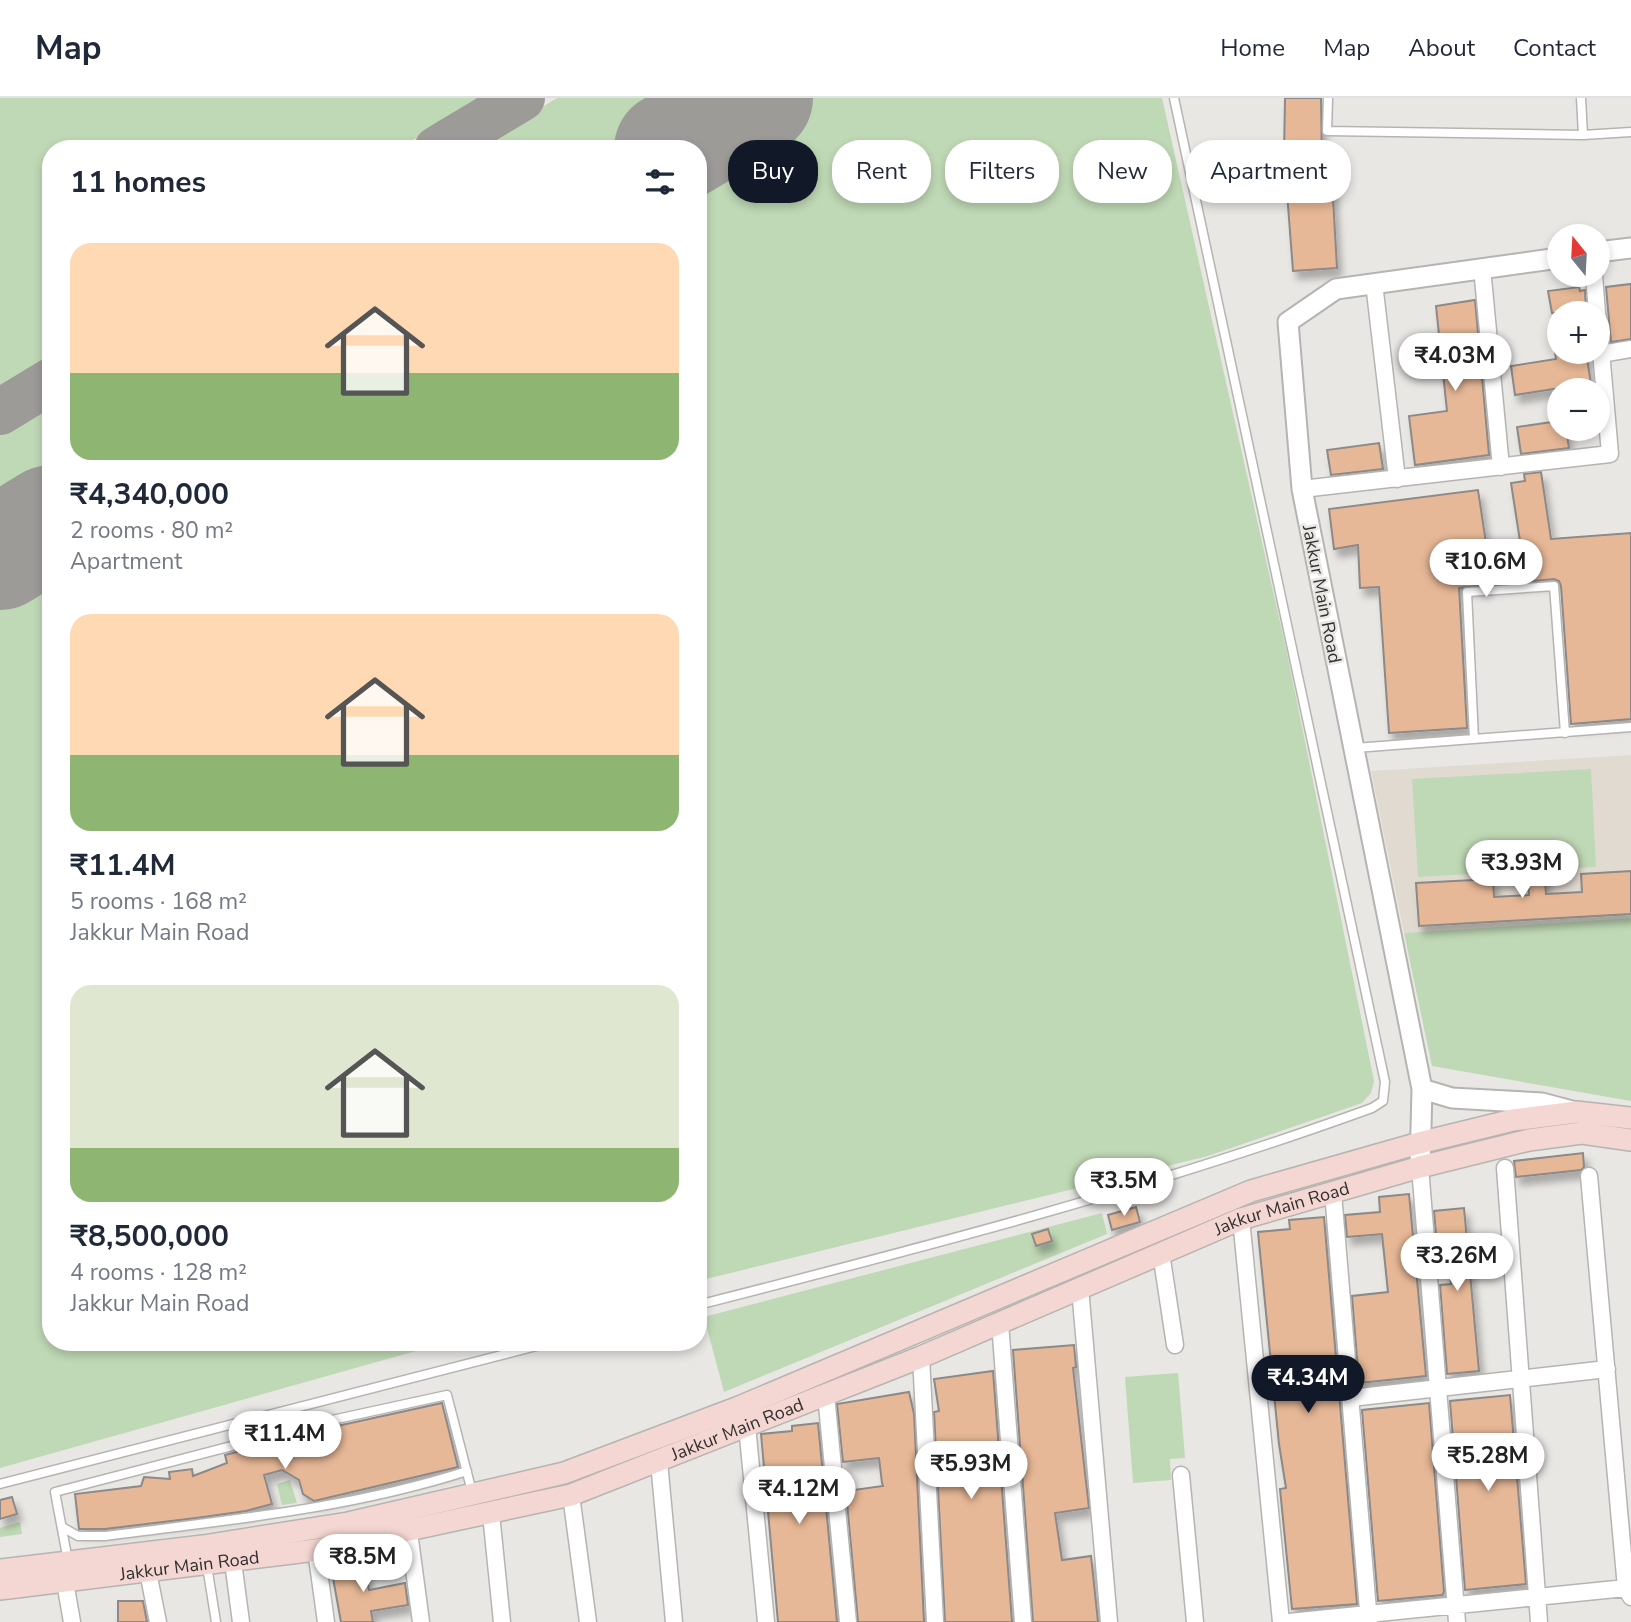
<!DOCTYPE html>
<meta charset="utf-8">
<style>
:root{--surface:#fff;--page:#f2f2f3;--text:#1f2937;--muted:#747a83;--line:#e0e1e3;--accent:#111827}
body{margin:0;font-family:"Nunito Sans",sans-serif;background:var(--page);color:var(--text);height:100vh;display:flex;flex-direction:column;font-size:26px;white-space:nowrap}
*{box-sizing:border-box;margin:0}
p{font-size:23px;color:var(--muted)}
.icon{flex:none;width:38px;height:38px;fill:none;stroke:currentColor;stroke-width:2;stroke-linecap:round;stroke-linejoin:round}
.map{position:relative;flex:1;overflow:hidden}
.panel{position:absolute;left:42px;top:42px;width:665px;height:1211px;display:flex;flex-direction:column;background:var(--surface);border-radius:28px;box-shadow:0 4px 10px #0003}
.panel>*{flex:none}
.guide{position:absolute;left:728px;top:42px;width:665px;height:63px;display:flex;gap:14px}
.needle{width:46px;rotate:342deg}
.fabs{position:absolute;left:1547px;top:126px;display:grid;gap:14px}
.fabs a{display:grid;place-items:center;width:63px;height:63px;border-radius:50%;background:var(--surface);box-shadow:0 4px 10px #0003;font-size:35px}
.price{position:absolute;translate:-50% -60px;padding:0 16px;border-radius:24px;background:#fff;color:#222;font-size:23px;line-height:46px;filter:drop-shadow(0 2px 4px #0008)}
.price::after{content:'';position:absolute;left:50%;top:42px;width:21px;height:16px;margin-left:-10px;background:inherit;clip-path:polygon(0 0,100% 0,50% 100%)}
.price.active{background:var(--accent);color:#fff}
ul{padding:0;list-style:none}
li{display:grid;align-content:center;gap:14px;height:371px;padding:0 28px}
li span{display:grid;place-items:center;height:217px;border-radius:21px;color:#555}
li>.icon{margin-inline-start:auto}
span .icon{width:126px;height:126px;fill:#fffc;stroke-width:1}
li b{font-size:30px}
h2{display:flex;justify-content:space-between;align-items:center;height:84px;padding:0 28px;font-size:30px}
.pill{padding:0 24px;border-radius:28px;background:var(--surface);box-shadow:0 4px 10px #0003;font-size:24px;line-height:63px}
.pill.active{background:var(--accent);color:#fff}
header{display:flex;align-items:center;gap:42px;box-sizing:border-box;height:98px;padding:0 35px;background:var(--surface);border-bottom:2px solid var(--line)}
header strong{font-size:33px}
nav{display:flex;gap:38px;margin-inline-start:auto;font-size:24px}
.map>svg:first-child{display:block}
</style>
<header>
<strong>Map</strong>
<nav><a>Home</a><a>Map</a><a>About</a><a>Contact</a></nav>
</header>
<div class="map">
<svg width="1631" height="1524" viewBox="0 0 1631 1524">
<defs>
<filter id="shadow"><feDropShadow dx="4.5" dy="8" stdDeviation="3.5" flood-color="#0004"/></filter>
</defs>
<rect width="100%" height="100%" fill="#e9e7e4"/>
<!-- built -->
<path fill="#e1dad1" d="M 1631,657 L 1631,820 L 1404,835 L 1371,673 Z"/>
<!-- green -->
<path fill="#bfd8b5" d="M 0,0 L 482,0 L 398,51 L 51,51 L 51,260 L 0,291 Z
M 557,0 L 700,0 L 616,51 L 474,51 Z
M 804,0 L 1162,0 L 1287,555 L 1374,983 L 1371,995 L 1362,1005 L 1208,1058 L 698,1183 L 698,64 Z
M 51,305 L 51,394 L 0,424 L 0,335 Z
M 51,454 L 51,1244 L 448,1244 L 0,1370 L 0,485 Z
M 1591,671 L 1596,769 L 1418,779 L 1412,681 Z
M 1631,820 L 1631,1003 L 1432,968 L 1404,835 Z
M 1102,1115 L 1107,1136 L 724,1294 L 704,1219 Z
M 1178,1275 L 1185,1360 L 1170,1361 L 1171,1382 L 1133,1385 L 1125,1279 Z
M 290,1382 L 297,1405 L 282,1407 L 277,1386 Z
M 20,1424 L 22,1436 L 0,1439 L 0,1430 Z"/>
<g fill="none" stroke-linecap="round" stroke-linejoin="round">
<!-- taxiway -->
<path stroke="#9c9b98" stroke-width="46" d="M 437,51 L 522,0
M 0,314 L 51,283"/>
<!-- runway -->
<path stroke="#9c9b98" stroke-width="114" d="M 671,51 L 756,0
M 0,455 L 51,424"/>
</g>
<!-- building -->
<path fill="#e7b897" stroke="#8c8988" stroke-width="2" filter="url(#shadow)" d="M 1285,0 L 1321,0 L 1322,67 L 1331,66 L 1337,170 L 1293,173 L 1284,55 Z
M 1631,186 L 1631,241 L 1611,244 L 1606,189 Z
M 1579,189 L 1580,193 L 1585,192 L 1586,215 L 1552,215 L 1548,193 Z
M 1475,202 L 1489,357 L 1415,367 L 1409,318 L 1447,313 L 1436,208 Z
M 1555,254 L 1586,254 L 1592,292 L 1560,290 L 1515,297 L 1511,268 L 1556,261 Z
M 1559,323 L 1559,331 L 1566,331 L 1569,350 L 1521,356 L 1517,329 Z
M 1379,345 L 1383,371 L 1331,377 L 1327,352 Z
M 1541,374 L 1551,441 L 1631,435 L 1631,621 L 1571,626 L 1561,488 L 1559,483 L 1554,481 L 1459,490 L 1467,630 L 1389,635 L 1379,489 L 1360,490 L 1358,447 L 1334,451 L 1329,411 L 1478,392 L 1486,445 L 1520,443 L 1511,385 L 1525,383 L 1524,376 Z
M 1527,768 L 1544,768 L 1546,796 L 1582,794 L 1581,776 L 1631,773 L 1631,816 L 1419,828 L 1416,785 L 1493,781 L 1494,799 L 1529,797 Z
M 1583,1055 L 1584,1069 L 1581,1072 L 1516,1079 L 1514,1063 Z
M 1409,1096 L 1426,1278 L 1359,1285 L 1352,1198 L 1388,1194 L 1382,1136 L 1347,1139 L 1345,1117 L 1380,1114 L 1379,1099 Z
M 1136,1109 L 1140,1124 L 1112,1132 L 1108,1117 Z
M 1464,1110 L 1479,1273 L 1447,1276 L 1440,1187 L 1451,1186 L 1448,1159 L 1438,1160 L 1434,1113 Z
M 1324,1119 L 1357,1506 L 1292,1511 L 1280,1391 L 1286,1390 L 1279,1346 L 1258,1134 L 1290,1131 L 1289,1122 Z
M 1048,1131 L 1052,1143 L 1036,1148 L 1032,1136 Z
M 1074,1247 L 1076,1269 L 1073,1270 L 1089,1410 L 1055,1415 L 1062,1462 L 1091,1458 L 1098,1524 L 1033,1524 L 1013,1252 Z
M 993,1273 L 1012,1524 L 945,1524 L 934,1314 L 939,1313 L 934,1281 Z
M 909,1294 L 914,1316 L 924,1524 L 858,1524 L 846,1393 L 883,1388 L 882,1385 L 879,1360 L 843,1364 L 837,1306 Z
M 1510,1297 L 1526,1486 L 1465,1492 L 1450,1303 Z
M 442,1305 L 458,1369 L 314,1403 L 303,1396 L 299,1382 L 282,1372 L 264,1377 L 272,1406 L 246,1413 L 196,1420 L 105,1431 L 79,1431 L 75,1396 L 141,1388 L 144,1379 L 170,1381 L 169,1374 L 192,1371 L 193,1378 L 227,1365 L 225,1357 L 328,1330 Z
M 1429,1305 L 1444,1494 L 1442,1497 L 1378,1503 L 1362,1312 Z
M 818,1325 L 837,1524 L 778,1524 L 761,1336 L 792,1333 L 792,1328 Z
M 12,1399 L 17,1416 L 0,1421 L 0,1402 Z
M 364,1464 L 369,1492 L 405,1485 L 408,1507 L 371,1513 L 373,1524 L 341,1524 L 331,1469 Z
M 118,1503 L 143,1503 L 147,1524 L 118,1524 Z"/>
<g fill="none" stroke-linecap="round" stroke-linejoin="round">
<!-- service casing -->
<g stroke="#b6b4b1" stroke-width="11">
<path id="service" d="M 1328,0 L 1327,33 L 1583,37 L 1631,34
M 1581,0 L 1583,37
M 1474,641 L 1467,494 L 1554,488 L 1565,635
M 1355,650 L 1631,629
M 698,1207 C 925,1149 1152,1090 1372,1010 L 1383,1003 L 1385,984 L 1174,0
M 0,1386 L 552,1244
M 62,1429 L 78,1438 L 105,1438 C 227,1422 349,1411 467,1373
M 68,1463 L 55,1394 L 332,1322 L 447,1297 L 472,1394
M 207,1468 L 216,1524"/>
</g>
<!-- minor casing -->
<g stroke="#b6b4b1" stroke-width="19">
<path id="minor" d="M 1482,170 L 1501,369
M 1594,177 L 1597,215
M 1374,185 L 1397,381
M 1601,256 L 1631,251
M 1302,391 L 1610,356 L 1598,219
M 1420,1069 L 1457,1524
M 1505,1070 L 1539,1524
M 1589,1078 L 1626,1490
M 1333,1095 L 1369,1524
M 1241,1121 L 1281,1524
M 1161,1155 L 1175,1247
M 1080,1190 L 1109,1524
M 1000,1225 L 1023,1524
M 921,1259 L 935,1524
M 826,1297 L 848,1524
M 1351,1300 L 1607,1271
M 743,1318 L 747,1328 L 766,1524
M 659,1364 L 674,1524
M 1181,1377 L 1195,1524
M 571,1397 L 588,1524
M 491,1416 L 502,1524
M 409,1434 L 421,1524
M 316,1452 L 326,1524
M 233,1464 L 241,1524
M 148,1474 L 158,1524
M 65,1484 L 72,1524
M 1289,1524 L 1626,1490 L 1631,1499"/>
</g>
<!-- tertiary casing -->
<g stroke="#b6b4b1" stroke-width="23">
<path id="tertiary" d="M 1598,154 L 1631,150
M 1422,991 L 1452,1000 L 1542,1005 L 1572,1013
M 1420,1069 L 1422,991 L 1302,391 L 1288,224 L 1336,191 L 1559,160"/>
</g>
<!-- secondary casing -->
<g stroke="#b6b4b1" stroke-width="24">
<g id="secondary">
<path d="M 0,1472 L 203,1448 L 348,1425 L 564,1375 L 739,1309 L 1251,1093 L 1419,1045 L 1513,1022 L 1576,1014 L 1631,1020"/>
<path id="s1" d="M 0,1491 L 316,1452 L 571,1397 L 921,1259 L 1241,1121 L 1420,1069 L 1529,1042 L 1582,1035 L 1631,1042"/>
</g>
</g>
<!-- service -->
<use href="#service" stroke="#fff" stroke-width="8"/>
<!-- minor -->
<use href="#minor" stroke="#fff" stroke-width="16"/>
<!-- tertiary -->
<use href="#tertiary" stroke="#fff" stroke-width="19"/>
<!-- secondary -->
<use href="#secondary" stroke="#f4d6d2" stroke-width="21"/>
</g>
<g text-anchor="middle" stroke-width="5" stroke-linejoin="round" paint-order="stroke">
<!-- street labels -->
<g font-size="18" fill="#323130" stroke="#e9e7e4">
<text transform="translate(1322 496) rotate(79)" y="6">Jakkur Main Road</text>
<text dy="6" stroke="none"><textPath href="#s1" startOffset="1346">Jakkur Main Road</textPath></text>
<text dy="6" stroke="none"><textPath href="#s1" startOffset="758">Jakkur Main Road</textPath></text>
<text dy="6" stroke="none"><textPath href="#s1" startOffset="191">Jakkur Main Road</textPath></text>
</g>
</g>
</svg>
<div class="fabs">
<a><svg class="needle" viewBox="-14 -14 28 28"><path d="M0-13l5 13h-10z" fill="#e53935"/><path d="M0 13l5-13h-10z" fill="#747a83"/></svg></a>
<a>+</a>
<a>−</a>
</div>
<b class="price" style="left:1455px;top:295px">₹4.03M</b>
<b class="price" style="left:1486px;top:501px">₹10.6M</b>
<b class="price" style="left:1522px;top:802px">₹3.93M</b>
<b class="price" style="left:1124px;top:1120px">₹3.5M</b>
<b class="price" style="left:1457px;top:1195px">₹3.26M</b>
<b class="price active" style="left:1308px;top:1317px">₹4.34M</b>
<b class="price" style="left:285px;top:1373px">₹11.4M</b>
<b class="price" style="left:1488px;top:1395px">₹5.28M</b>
<b class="price" style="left:971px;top:1403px">₹5.93M</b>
<b class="price" style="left:799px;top:1428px">₹4.12M</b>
<b class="price" style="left:363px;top:1496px">₹8.5M</b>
<div class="guide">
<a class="pill active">Buy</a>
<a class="pill">Rent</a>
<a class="pill">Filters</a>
<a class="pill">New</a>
<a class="pill">Apartment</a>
</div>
<section class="panel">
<h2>11 homes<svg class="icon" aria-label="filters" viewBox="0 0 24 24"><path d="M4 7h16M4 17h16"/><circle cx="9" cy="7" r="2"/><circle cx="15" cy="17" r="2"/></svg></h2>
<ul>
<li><span style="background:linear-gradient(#ffd9b3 60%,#8fb573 0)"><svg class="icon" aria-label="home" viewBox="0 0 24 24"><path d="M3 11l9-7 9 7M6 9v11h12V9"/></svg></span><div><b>₹4,340,000</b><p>2 rooms · 80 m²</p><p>Apartment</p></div></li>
<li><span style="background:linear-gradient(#ffd9b3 65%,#8fb573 0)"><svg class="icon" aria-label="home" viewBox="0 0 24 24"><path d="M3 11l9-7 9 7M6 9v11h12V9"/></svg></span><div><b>₹11.4M</b><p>5 rooms · 168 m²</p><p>Jakkur Main Road</p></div></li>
<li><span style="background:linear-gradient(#dfe7d0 75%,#8fb573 0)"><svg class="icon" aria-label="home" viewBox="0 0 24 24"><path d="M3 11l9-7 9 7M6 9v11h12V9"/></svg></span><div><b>₹8,500,000</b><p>4 rooms · 128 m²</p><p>Jakkur Main Road</p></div></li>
</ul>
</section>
</div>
